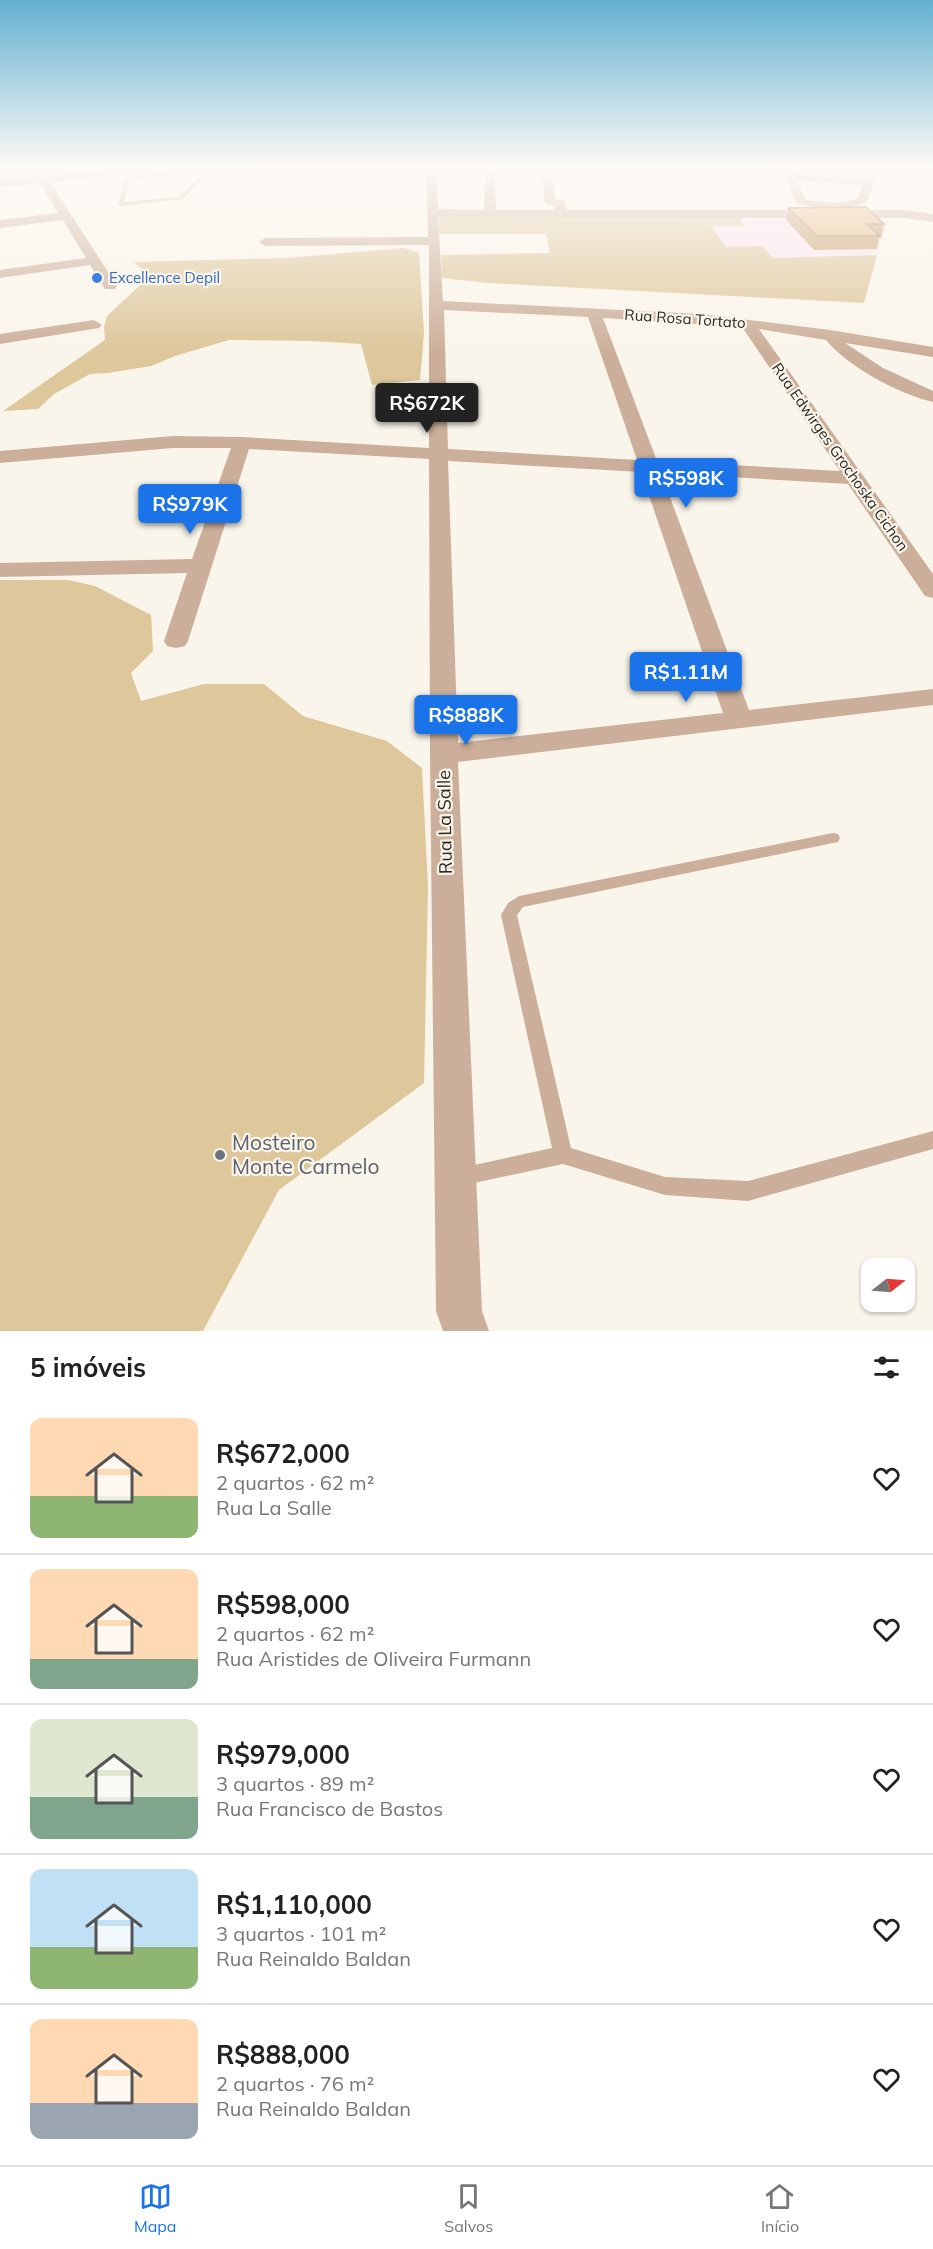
<!DOCTYPE html>
<html lang="pt">
<meta charset="utf-8">
<style>
:root{--surface:#fff;--page:#f6f6f6;--text:#222;--muted:#767676;--line:#e0e0e0;--accent:#1a73e8}
body{margin:0;font-family:Mulish,sans-serif;background:var(--page);color:var(--text);height:100vh;display:flex;flex-direction:column;font-size:22px;white-space:nowrap}
*{box-sizing:border-box;margin:0}
p{font-size:20px;color:var(--muted)}
.icon{flex:none;width:33px;height:33px;fill:none;stroke:currentColor;stroke-width:2;stroke-linecap:round;stroke-linejoin:round}
.map{position:relative;height:1331px;overflow:hidden}
.side{display:flex;flex-direction:column;background:var(--surface);flex:1}
.side>*{flex:none}
.needle{width:39px;rotate:73deg}
.controls{position:absolute;left:861px;top:1258px;display:grid;gap:12px}
.controls a{display:grid;place-items:center;width:54px;height:54px;border-radius:12px;background:var(--surface);box-shadow:0 2px 4px #0004;font-size:30px}
.price{position:absolute;translate:-50% -51px;padding:0 14px;border-radius:6px;background:var(--accent);color:#fff;font-size:20px;line-height:39px;filter:drop-shadow(0 2px 3px #0008)}
.price::after{content:'';position:absolute;left:50%;top:36px;width:18px;height:14px;margin-left:-9px;background:inherit;clip-path:polygon(0 0,100% 0,50% 100%)}
.price.on{background:#222;color:#fff}
ul{padding:0;list-style:none}
li{display:flex;align-items:center;gap:18px;height:150px;padding:0 30px}
li+li{border-top:2px solid var(--line)}
li span{display:grid;place-items:center;flex:none;width:168px;height:120px;border-radius:12px;color:#555}
li>.icon{margin-inline-start:auto}
span .icon{width:72px;height:72px;fill:#fffc;stroke-width:1}
li b{font-size:26px}
h2{display:flex;justify-content:space-between;align-items:center;height:72px;padding:0 30px;font-size:26px}
.tab-bar{display:flex;justify-content:space-around;align-items:center;height:84px;border-top:2px solid var(--line);background:var(--surface);font-size:16px;color:var(--muted)}
.tab-bar a{display:grid;justify-items:center;gap:3px}
.tab-bar .on{color:var(--accent)}
.map>svg:first-child{display:block}
</style>
<div class="map">
<svg width="933" height="1331" viewBox="0 0 933 1331">
<rect width="100%" height="100%" fill="#faf5ea"/>
<!-- education -->
<path fill="#fce4ee" d="M 689,216 L 890,216 L 877,255 L 773,258 L 762,246 L 726,247 L 710,226 Z"/>
<!-- green -->
<path fill="#ddc79b" d="M 439,214 L 738,216 L 744,226 L 711,226 L 726,247 L 762,246 L 773,258 L 877,255 L 864,303 L 488,283 L 442,278 L 441,255 L 550,253 L 546,234 L 439,234 Z
M 404,248 L 419,253 L 424,333 L 420,380 L 372,385 L 361,344 L 312,341 L 229,340 L 175,356 L 151,366 L 108,373 L 90,374 L 54,394 L 38,409 L 3,411 L 105,340 L 104,327 L 107,316 L 150,276 L 134,262 L 287,258 Z
M 0,580 L 68,580 L 95,586 L 151,615 L 153,651 L 131,673 L 141,701 L 204,684 L 264,684 L 303,716 L 387,741 L 422,768 L 428,887 L 424,1083 L 279,1190 L 203,1331 L 0,1331 Z"/>
<g fill="none" stroke-linecap="round" stroke-linejoin="round">
<!-- lane -->
<path fill="#ccaf9a" fill-rule="evenodd" d="M 209,168 L 213,168 L 183,199 L 121,206 L 118,204 L 126,177 ZM 205,172 L 179,197 L 124,202 L 130,179 Z
M 833,833 L 838,834 L 840,838 L 838,842 L 523,907 L 517,915 L 571,1148 L 665,1177 L 748,1181 L 933,1131 L 933,1149 L 748,1201 L 665,1195 L 563,1164 L 460,1186 L 453,1184 L 450,1177 L 453,1170 L 460,1168 L 552,1148 L 501,915 L 508,903 L 519,896 Z"/>
<!-- street -->
<path fill="#ccaf9a" fill-rule="evenodd" d="M 31,168 L 41,168 L 46,176 L 122,168 L 154,168 L 149,171 L 50,182 L 117,286 L 115,289 L 105,289 L 90,265 L 0,278 L 0,270 L 86,258 L 63,220 L 0,228 L 0,220 L 58,213 L 40,183 L 0,187 L 0,181 L 36,177 Z
M 426,168 L 436,168 L 438,209 L 484,210 L 485,175 L 490,172 L 495,175 L 496,210 L 555,210 L 555,206 L 545,203 L 542,176 L 547,173 L 552,176 L 556,200 L 565,201 L 567,210 L 905,210 L 933,214 L 933,222 L 905,218 L 438,217 L 443,301 L 701,314 L 830,330 L 933,347 L 933,357 L 845,343 L 883,368 L 933,391 L 933,402 C 899,394 848,367 826,340 L 759,329 L 933,574 L 933,598 L 925,596 L 848,484 L 661,473 L 749,710 L 933,689 L 933,705 L 458,762 L 482,1311 L 489,1331 L 443,1331 L 436,1311 L 430,754 L 429,459 L 249,449 L 188,641 L 185,646 L 176,648 L 167,646 L 164,641 L 187,573 L 0,577 L 0,563 L 192,559 L 231,448 L 173,448 L 0,463 L 0,451 L 173,436 L 242,437 L 429,448 L 429,245 L 265,246 L 259,242 L 265,238 L 428,237 ZM 444,310 L 588,317 L 637,460 L 448,449 ZM 603,318 L 742,327 L 840,471 L 657,461 ZM 448,461 L 641,472 L 723,713 L 458,743 Z
M 782,168 L 792,168 L 795,174 L 866,178 L 870,168 L 880,168 L 867,202 C 844,212 820,210 796,203 ZM 797,181 L 863,185 L 858,198 C 841,205 822,203 805,199 Z
M 94,320 L 102,325 L 99,328 L 0,344 L 0,334 Z"/>
</g>
<!-- wall -->
<path fill="#c69864" d="M 788,208 L 884,224 L 881,238 L 879,238 L 877,249 L 814,250 L 786,220 Z"/>
<!-- building -->
<path fill="#e6b174" stroke="#a17c51" stroke-width="1.5" d="M 866,207 L 884,224 L 867,224 L 880,236 L 817,236 L 788,208 Z"/>
<!-- sky -->
<linearGradient id="sky" x2="0" y2="1"><stop stop-color="#62b0d0"/><stop offset="0.47" stop-color="#fdfaf6"/><stop offset="1" stop-color="#fdfaf6" stop-opacity="0"/></linearGradient>
<rect width="933" height="354" fill="url(#sky)"/>
<!-- markers -->
<circle fill="#3f7fe0" stroke="#faf5ea" stroke-width="2" cx="97" cy="278" r="6"/>
<circle fill="#6b7280" stroke="#faf5ea" stroke-width="2" cx="220" cy="1155" r="6"/>
<g text-anchor="middle" stroke-width="4.5" stroke-linejoin="round" paint-order="stroke">
<!-- far-shop labels -->
<g font-size="15" fill="#366cbe" stroke="#faf5ea" text-anchor="start">
<text x="109" y="283">Excellence Depil</text>
</g>
<!-- far-street labels -->
<g font-size="15" fill="#2a2824" stroke="#faf5ea">
<text transform="translate(685 319) rotate(4)" y="5">Rua Rosa Tortato</text>
<text transform="translate(840 457) rotate(55)" y="5">Rua Edwirges Grochoska Cichon</text>
</g>
<!-- street labels -->
<g font-size="18" fill="#2a2824" stroke="#faf5ea">
<text transform="translate(445 822) rotate(-91)" y="6">Rua La Salle</text>
</g>
<!-- near-worship labels -->
<g font-size="21" fill="#5b616d" stroke="#faf5ea" text-anchor="start">
<text x="232" y="1150">Mosteiro<tspan x="232" dy="24">Monte Carmelo</tspan></text>
</g>
</g>
</svg>
<div class="controls">
<a><svg class="needle" viewBox="-14 -14 28 28"><path d="M0-13l5 13h-10z" fill="#e53935"/><path d="M0 13l5-13h-10z" fill="#767676"/></svg></a>
</div>
<b class="price on" style="left:427px;top:434px">R$672K</b>
<b class="price" style="left:686px;top:509px">R$598K</b>
<b class="price" style="left:190px;top:535px">R$979K</b>
<b class="price" style="left:686px;top:703px">R$1.11M</b>
<b class="price" style="left:466px;top:746px">R$888K</b>
</div>
<section class="side">
<h2>5 imóveis<svg class="icon" aria-label="filters" viewBox="0 0 24 24"><path d="M4 7h16M4 17h16"/><circle cx="9" cy="7" r="2"/><circle cx="15" cy="17" r="2"/></svg></h2>
<ul>
<li><span style="background:linear-gradient(#ffd9b3 65%,#8fb573 0)"><svg class="icon" aria-label="home" viewBox="0 0 24 24"><path d="M3 11l9-7 9 7M6 9v11h12V9"/></svg></span><div><b>R$672,000</b><p>2 quartos · 62 m²</p><p>Rua La Salle</p></div><svg class="icon" aria-label="heart" viewBox="0 0 24 24"><path d="M12 20l-8-8c-3-5 5-10 8-4 3-6 11-1 8 4z"/></svg></li>
<li><span style="background:linear-gradient(#ffd9b3 75%,#7fa58c 0)"><svg class="icon" aria-label="home" viewBox="0 0 24 24"><path d="M3 11l9-7 9 7M6 9v11h12V9"/></svg></span><div><b>R$598,000</b><p>2 quartos · 62 m²</p><p>Rua Aristides de Oliveira Furmann</p></div><svg class="icon" aria-label="heart" viewBox="0 0 24 24"><path d="M12 20l-8-8c-3-5 5-10 8-4 3-6 11-1 8 4z"/></svg></li>
<li><span style="background:linear-gradient(#dfe7d0 65%,#7fa58c 0)"><svg class="icon" aria-label="home" viewBox="0 0 24 24"><path d="M3 11l9-7 9 7M6 9v11h12V9"/></svg></span><div><b>R$979,000</b><p>3 quartos · 89 m²</p><p>Rua Francisco de Bastos</p></div><svg class="icon" aria-label="heart" viewBox="0 0 24 24"><path d="M12 20l-8-8c-3-5 5-10 8-4 3-6 11-1 8 4z"/></svg></li>
<li><span style="background:linear-gradient(#bfe0f5 65%,#8fb573 0)"><svg class="icon" aria-label="home" viewBox="0 0 24 24"><path d="M3 11l9-7 9 7M6 9v11h12V9"/></svg></span><div><b>R$1,110,000</b><p>3 quartos · 101 m²</p><p>Rua Reinaldo Baldan</p></div><svg class="icon" aria-label="heart" viewBox="0 0 24 24"><path d="M12 20l-8-8c-3-5 5-10 8-4 3-6 11-1 8 4z"/></svg></li>
<li><span style="background:linear-gradient(#ffd9b3 70%,#9aa5b1 0)"><svg class="icon" aria-label="home" viewBox="0 0 24 24"><path d="M3 11l9-7 9 7M6 9v11h12V9"/></svg></span><div><b>R$888,000</b><p>2 quartos · 76 m²</p><p>Rua Reinaldo Baldan</p></div><svg class="icon" aria-label="heart" viewBox="0 0 24 24"><path d="M12 20l-8-8c-3-5 5-10 8-4 3-6 11-1 8 4z"/></svg></li>
</ul>
</section>
<nav class="tab-bar">
<a class="on"><svg class="icon" aria-label="map" viewBox="0 0 24 24"><path d="M3 6l6-2 6 2 6-2v14l-6 2-6-2-6 2zM9 4v14M15 6v14"/></svg>Mapa</a>
<a><svg class="icon" aria-label="saved" viewBox="0 0 24 24"><path d="M7 4h10v16l-5-4-5 4z"/></svg>Salvos</a>
<a><svg class="icon" aria-label="home" viewBox="0 0 24 24"><path d="M3 11l9-7 9 7M6 9v11h12V9"/></svg>Início</a>
</nav>
